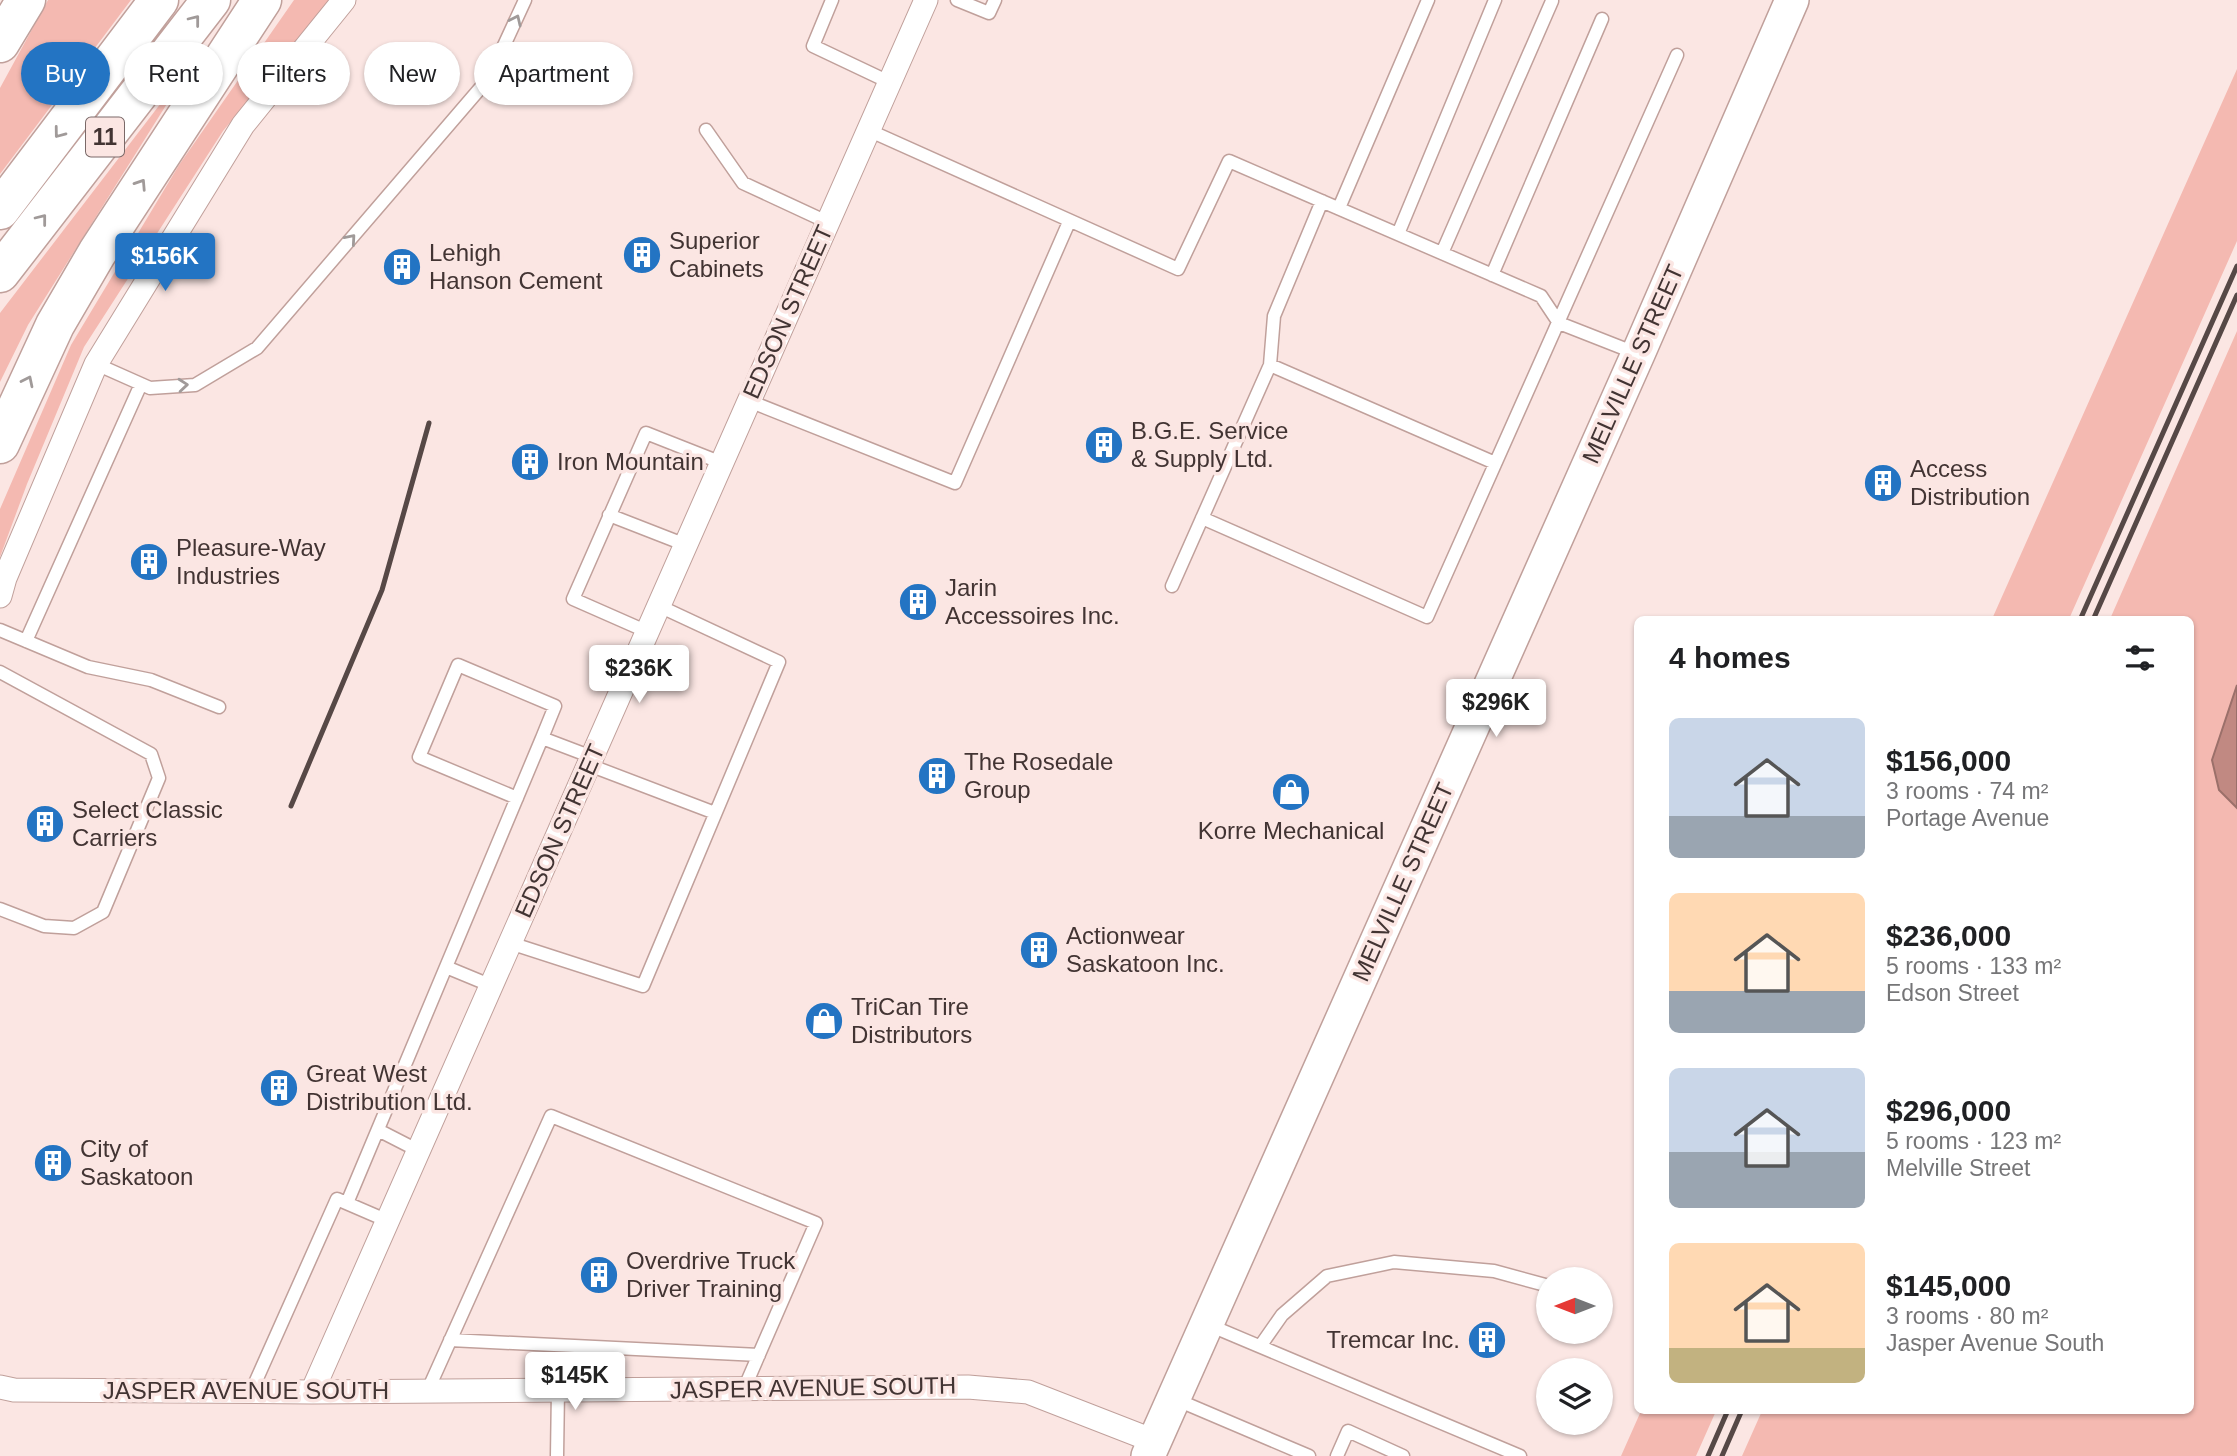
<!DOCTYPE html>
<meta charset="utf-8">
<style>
:root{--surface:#fff;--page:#f6f6f6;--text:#202124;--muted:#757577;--accent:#2374c3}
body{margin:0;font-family:Arial,sans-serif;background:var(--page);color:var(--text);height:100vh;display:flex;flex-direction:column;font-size:26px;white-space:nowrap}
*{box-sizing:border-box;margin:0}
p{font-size:23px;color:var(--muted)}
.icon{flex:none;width:38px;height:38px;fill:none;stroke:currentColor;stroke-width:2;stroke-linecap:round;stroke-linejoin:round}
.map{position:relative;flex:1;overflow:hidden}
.drawer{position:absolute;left:1634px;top:616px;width:560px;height:798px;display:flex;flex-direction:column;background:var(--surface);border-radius:10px;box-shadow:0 2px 5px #0004}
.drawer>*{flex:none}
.hud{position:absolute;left:21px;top:42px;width:665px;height:63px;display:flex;gap:14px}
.needle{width:46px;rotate:270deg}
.tools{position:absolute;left:1536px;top:1267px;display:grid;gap:14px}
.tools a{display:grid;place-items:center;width:77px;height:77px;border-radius:50%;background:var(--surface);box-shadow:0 2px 5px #0004;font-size:35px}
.price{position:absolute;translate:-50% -60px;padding:0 16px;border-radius:7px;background:#fff;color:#222;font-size:23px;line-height:46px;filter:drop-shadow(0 2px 4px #0008)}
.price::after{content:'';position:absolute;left:50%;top:42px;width:21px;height:16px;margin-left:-10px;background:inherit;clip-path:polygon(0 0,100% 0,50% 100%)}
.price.current{background:var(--accent);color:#fff}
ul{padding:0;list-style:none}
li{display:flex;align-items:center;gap:21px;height:175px;padding:0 35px}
li span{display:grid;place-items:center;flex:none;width:196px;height:140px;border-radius:10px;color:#555}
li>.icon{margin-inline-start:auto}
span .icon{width:84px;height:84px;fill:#fffc;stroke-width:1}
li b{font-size:30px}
h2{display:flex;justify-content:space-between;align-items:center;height:84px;padding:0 35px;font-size:30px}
.tag{padding:0 24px;border-radius:32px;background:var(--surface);box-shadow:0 2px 5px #0004;font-size:24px;line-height:63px}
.tag.current{background:var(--accent);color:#fff}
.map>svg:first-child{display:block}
</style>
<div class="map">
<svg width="2237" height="1456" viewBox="0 0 2237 1456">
<rect width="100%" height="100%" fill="#fbe6e3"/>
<!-- green -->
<path fill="#f4b9b1" d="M 48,0 L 131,0 L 0,174 L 0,88 Z
M 294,0 L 331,0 L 223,131 L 84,347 L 27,484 L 0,557 L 0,509 L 71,345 L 179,165 Z
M 197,56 L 28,325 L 0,382 L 0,313 Z
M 2237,69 L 2237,241 L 2069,619 L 1992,619 Z
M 2237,331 L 2237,685 L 2212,760 L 2219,790 L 2237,808 L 2237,1456 L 1742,1456 L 1762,1411 L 2191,1410 L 2191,620 L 2110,619 Z
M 1641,1411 L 1641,1410 L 1716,1411 L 1696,1456 L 1621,1456 Z"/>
<!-- water -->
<path fill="#c18982" stroke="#9b706a" stroke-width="2" d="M 2237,685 L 2237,808 L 2219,790 L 2212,760 Z"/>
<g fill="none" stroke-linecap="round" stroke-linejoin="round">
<!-- lane casing -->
<g stroke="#c0a09b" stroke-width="15">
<path id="lane" d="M 832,0 L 813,46 L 889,82
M 957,0 L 989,13 L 995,0
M 706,130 L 743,183 L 827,222
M 868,130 L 1178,269 L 1229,161 L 1541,296 L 1559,323 L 1638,354
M 1339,208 L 1428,0
M 1398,234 L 1495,0
M 1442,253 L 1552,1
M 1492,275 L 1602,19
M 96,364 L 150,388 L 195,385 L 257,348 L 489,78 L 525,0
M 1270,365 L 1274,316 L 1322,201
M 749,401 L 955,483 L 1069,222
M 609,515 L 686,545
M 1202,518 L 1427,617 L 1677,55
M 1172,586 L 1270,365 L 1495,463
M 0,630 L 88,667 L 151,680 L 219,707
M 648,632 L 573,599 L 646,433 L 722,463
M 26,641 L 141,384
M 0,672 L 151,754 L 159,778 L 103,912 L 74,928 L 44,926 L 0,909
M 589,765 L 715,813
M 517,798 L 419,757 L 458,665 L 555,706 L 542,738
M 510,943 L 643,986 L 779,662 L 659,606
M 446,967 L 492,986
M 378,1130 L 419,1151
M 347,1203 L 542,738 L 592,757
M 1209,1325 L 1520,1456
M 450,1340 L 759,1355
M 1261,1345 L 1282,1315 L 1327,1276 L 1394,1262 L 1494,1271 L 1549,1286
M 251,1392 L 337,1199 L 388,1221
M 427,1392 L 551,1116 L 816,1223 L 744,1389
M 1175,1399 L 1309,1456
M 557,1456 L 558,1390
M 1337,1456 L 1348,1431 L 1403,1456"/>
</g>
<!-- street casing -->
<g stroke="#c0a09b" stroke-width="25">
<path id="street" d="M 0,596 L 5,578 L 96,364 L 243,125 L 344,0
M 0,1387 L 14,1390 L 312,1392 L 968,1387 L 1028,1392 L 1154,1441
M 312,1392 L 926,0"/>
</g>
<!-- secondary casing -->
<g stroke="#c0a09b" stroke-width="36">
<path id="secondary" d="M 1148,1456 L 1638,354 L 1792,0"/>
</g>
<!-- highway casing -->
<g stroke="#c0a09b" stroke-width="41">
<path id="highway" d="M 0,43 L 26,0
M 0,210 L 159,0
M 0,273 L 211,0
M 0,444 L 55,325 L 97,253 L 262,0"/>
</g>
<!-- lane -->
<use href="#lane" stroke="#fff" stroke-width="12"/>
<!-- street -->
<use href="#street" stroke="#fff" stroke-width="23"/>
<!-- secondary -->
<use href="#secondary" stroke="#fff" stroke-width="33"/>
<!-- highway -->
<use href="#highway" stroke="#fff" stroke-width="38"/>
<!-- rail -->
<path stroke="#564846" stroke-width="5" d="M 2080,620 L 2237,266
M 2093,620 L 2237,295
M 291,806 L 382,590 L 429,423
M 1708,1456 L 1728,1410
M 1722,1456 L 1742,1410"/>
</g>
<!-- one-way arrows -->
<defs><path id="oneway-chevron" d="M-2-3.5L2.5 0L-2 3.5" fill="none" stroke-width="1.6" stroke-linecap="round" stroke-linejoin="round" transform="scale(1.75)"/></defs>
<g stroke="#a09a99">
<use href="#oneway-chevron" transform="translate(195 20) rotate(-52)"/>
<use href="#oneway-chevron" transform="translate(516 20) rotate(-65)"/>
<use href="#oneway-chevron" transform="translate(59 133) rotate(127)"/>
<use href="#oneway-chevron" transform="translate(141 184) rotate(-57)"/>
<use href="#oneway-chevron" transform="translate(42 219) rotate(-52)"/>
<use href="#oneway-chevron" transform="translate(351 239) rotate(-49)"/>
<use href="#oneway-chevron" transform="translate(28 381) rotate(-64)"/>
<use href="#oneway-chevron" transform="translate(183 385) rotate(-5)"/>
</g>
<!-- icons -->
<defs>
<g id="building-disc" transform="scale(2.0125)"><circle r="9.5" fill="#2374c3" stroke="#fbe6e3"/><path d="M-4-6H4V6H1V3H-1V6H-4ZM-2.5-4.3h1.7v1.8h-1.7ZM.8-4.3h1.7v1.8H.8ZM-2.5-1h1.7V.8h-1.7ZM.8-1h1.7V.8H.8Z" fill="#fff"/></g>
<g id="shop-disc" transform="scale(2.0125)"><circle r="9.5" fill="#2374c3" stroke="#fbe6e3"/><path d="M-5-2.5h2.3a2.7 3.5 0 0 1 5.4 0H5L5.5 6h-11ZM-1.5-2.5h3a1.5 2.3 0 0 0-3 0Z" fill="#fff"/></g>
</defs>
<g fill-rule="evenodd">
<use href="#building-disc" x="642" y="255"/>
<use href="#building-disc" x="402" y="267"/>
<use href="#building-disc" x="1104" y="445"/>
<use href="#building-disc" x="530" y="462"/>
<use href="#building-disc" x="1883" y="483"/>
<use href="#building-disc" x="149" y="562"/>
<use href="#building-disc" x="918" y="602"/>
<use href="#building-disc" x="937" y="776"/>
<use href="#shop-disc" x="1291" y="792"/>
<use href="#building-disc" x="45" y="824"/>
<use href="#building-disc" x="1039" y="950"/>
<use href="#shop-disc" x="824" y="1021"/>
<use href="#building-disc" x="279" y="1088"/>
<use href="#building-disc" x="53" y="1163"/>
<use href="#building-disc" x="599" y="1275"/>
<use href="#building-disc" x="1487" y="1340"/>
</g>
<g text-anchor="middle" stroke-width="7" stroke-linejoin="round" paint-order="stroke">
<!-- shield labels -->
<rect fill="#fbe6e3" stroke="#7a6968" stroke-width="2" x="86" y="117.5" width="38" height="39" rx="5"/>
<g font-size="23" font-weight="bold" fill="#423433">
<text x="105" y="145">11</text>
</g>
<!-- poi labels -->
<g font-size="24" fill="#423433" stroke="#fbe6e3" text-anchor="start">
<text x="669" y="249">Superior<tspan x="669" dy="28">Cabinets</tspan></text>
<text x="429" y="261">Lehigh<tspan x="429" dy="28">Hanson Cement</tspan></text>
<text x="1131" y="439">B.G.E. Service<tspan x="1131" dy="28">&amp; Supply Ltd.</tspan></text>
<text x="557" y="470">Iron Mountain</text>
<text x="1910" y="477">Access<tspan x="1910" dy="28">Distribution</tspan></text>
<text x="176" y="556">Pleasure-Way<tspan x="176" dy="28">Industries</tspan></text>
<text x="945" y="596">Jarin<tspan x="945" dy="28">Accessoires Inc.</tspan></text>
<text x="964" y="770">The Rosedale<tspan x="964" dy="28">Group</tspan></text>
<text x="72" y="818">Select Classic<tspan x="72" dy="28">Carriers</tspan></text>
<text x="1291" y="839" text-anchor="middle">Korre Mechanical</text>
<text x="1066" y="944">Actionwear<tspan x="1066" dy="28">Saskatoon Inc.</tspan></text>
<text x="851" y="1015">TriCan Tire<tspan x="851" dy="28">Distributors</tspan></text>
<text x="306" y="1082">Great West<tspan x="306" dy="28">Distribution Ltd.</tspan></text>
<text x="80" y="1157">City of<tspan x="80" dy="28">Saskatoon</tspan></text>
<text x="626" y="1269">Overdrive Truck<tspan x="626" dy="28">Driver Training</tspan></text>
<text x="1460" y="1348" text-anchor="end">Tremcar Inc.</text>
</g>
<!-- street labels -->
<g font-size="24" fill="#423433" stroke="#fbe6e3">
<text transform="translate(788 312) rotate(-66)" y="8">EDSON STREET</text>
<text transform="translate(1633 364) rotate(-66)" y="8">MELVILLE STREET</text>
<text transform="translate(560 831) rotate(-66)" y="8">EDSON STREET</text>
<text transform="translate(1403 882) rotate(-66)" y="8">MELVILLE STREET</text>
<text transform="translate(813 1388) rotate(-1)" y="8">JASPER AVENUE SOUTH</text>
<text x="246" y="1399">JASPER AVENUE SOUTH</text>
</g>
</g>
</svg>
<div class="tools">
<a><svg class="needle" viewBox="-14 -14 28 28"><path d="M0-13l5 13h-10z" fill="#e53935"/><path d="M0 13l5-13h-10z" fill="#757577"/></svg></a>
<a><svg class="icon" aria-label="layers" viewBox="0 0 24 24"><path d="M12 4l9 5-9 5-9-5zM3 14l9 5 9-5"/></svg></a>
</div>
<b class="price current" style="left:165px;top:293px">$156K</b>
<b class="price" style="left:639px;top:705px">$236K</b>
<b class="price" style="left:1496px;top:739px">$296K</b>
<b class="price" style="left:575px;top:1412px">$145K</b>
<div class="hud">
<a class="tag current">Buy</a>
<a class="tag">Rent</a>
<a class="tag">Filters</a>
<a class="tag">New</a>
<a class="tag">Apartment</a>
</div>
<section class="drawer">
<h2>4 homes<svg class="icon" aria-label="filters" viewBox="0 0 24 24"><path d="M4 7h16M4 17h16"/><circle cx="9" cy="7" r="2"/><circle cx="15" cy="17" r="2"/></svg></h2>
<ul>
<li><span style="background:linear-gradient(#c9d6e8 70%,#9aa5b1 0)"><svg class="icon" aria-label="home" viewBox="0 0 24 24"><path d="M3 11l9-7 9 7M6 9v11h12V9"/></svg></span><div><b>$156,000</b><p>3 rooms · 74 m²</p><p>Portage Avenue</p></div></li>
<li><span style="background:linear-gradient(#ffd9b3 70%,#9aa5b1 0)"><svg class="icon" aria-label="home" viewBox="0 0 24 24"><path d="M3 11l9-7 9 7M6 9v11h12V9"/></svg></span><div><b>$236,000</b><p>5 rooms · 133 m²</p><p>Edson Street</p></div></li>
<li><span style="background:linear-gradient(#c9d6e8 60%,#9aa5b1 0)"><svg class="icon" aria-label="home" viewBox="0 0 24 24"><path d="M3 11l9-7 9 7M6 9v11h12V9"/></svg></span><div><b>$296,000</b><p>5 rooms · 123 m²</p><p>Melville Street</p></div></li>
<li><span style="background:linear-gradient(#ffd9b3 75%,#c2b280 0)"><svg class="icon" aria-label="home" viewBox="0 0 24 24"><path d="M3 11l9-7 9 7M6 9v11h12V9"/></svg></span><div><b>$145,000</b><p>3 rooms · 80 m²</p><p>Jasper Avenue South</p></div></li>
</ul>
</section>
</div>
